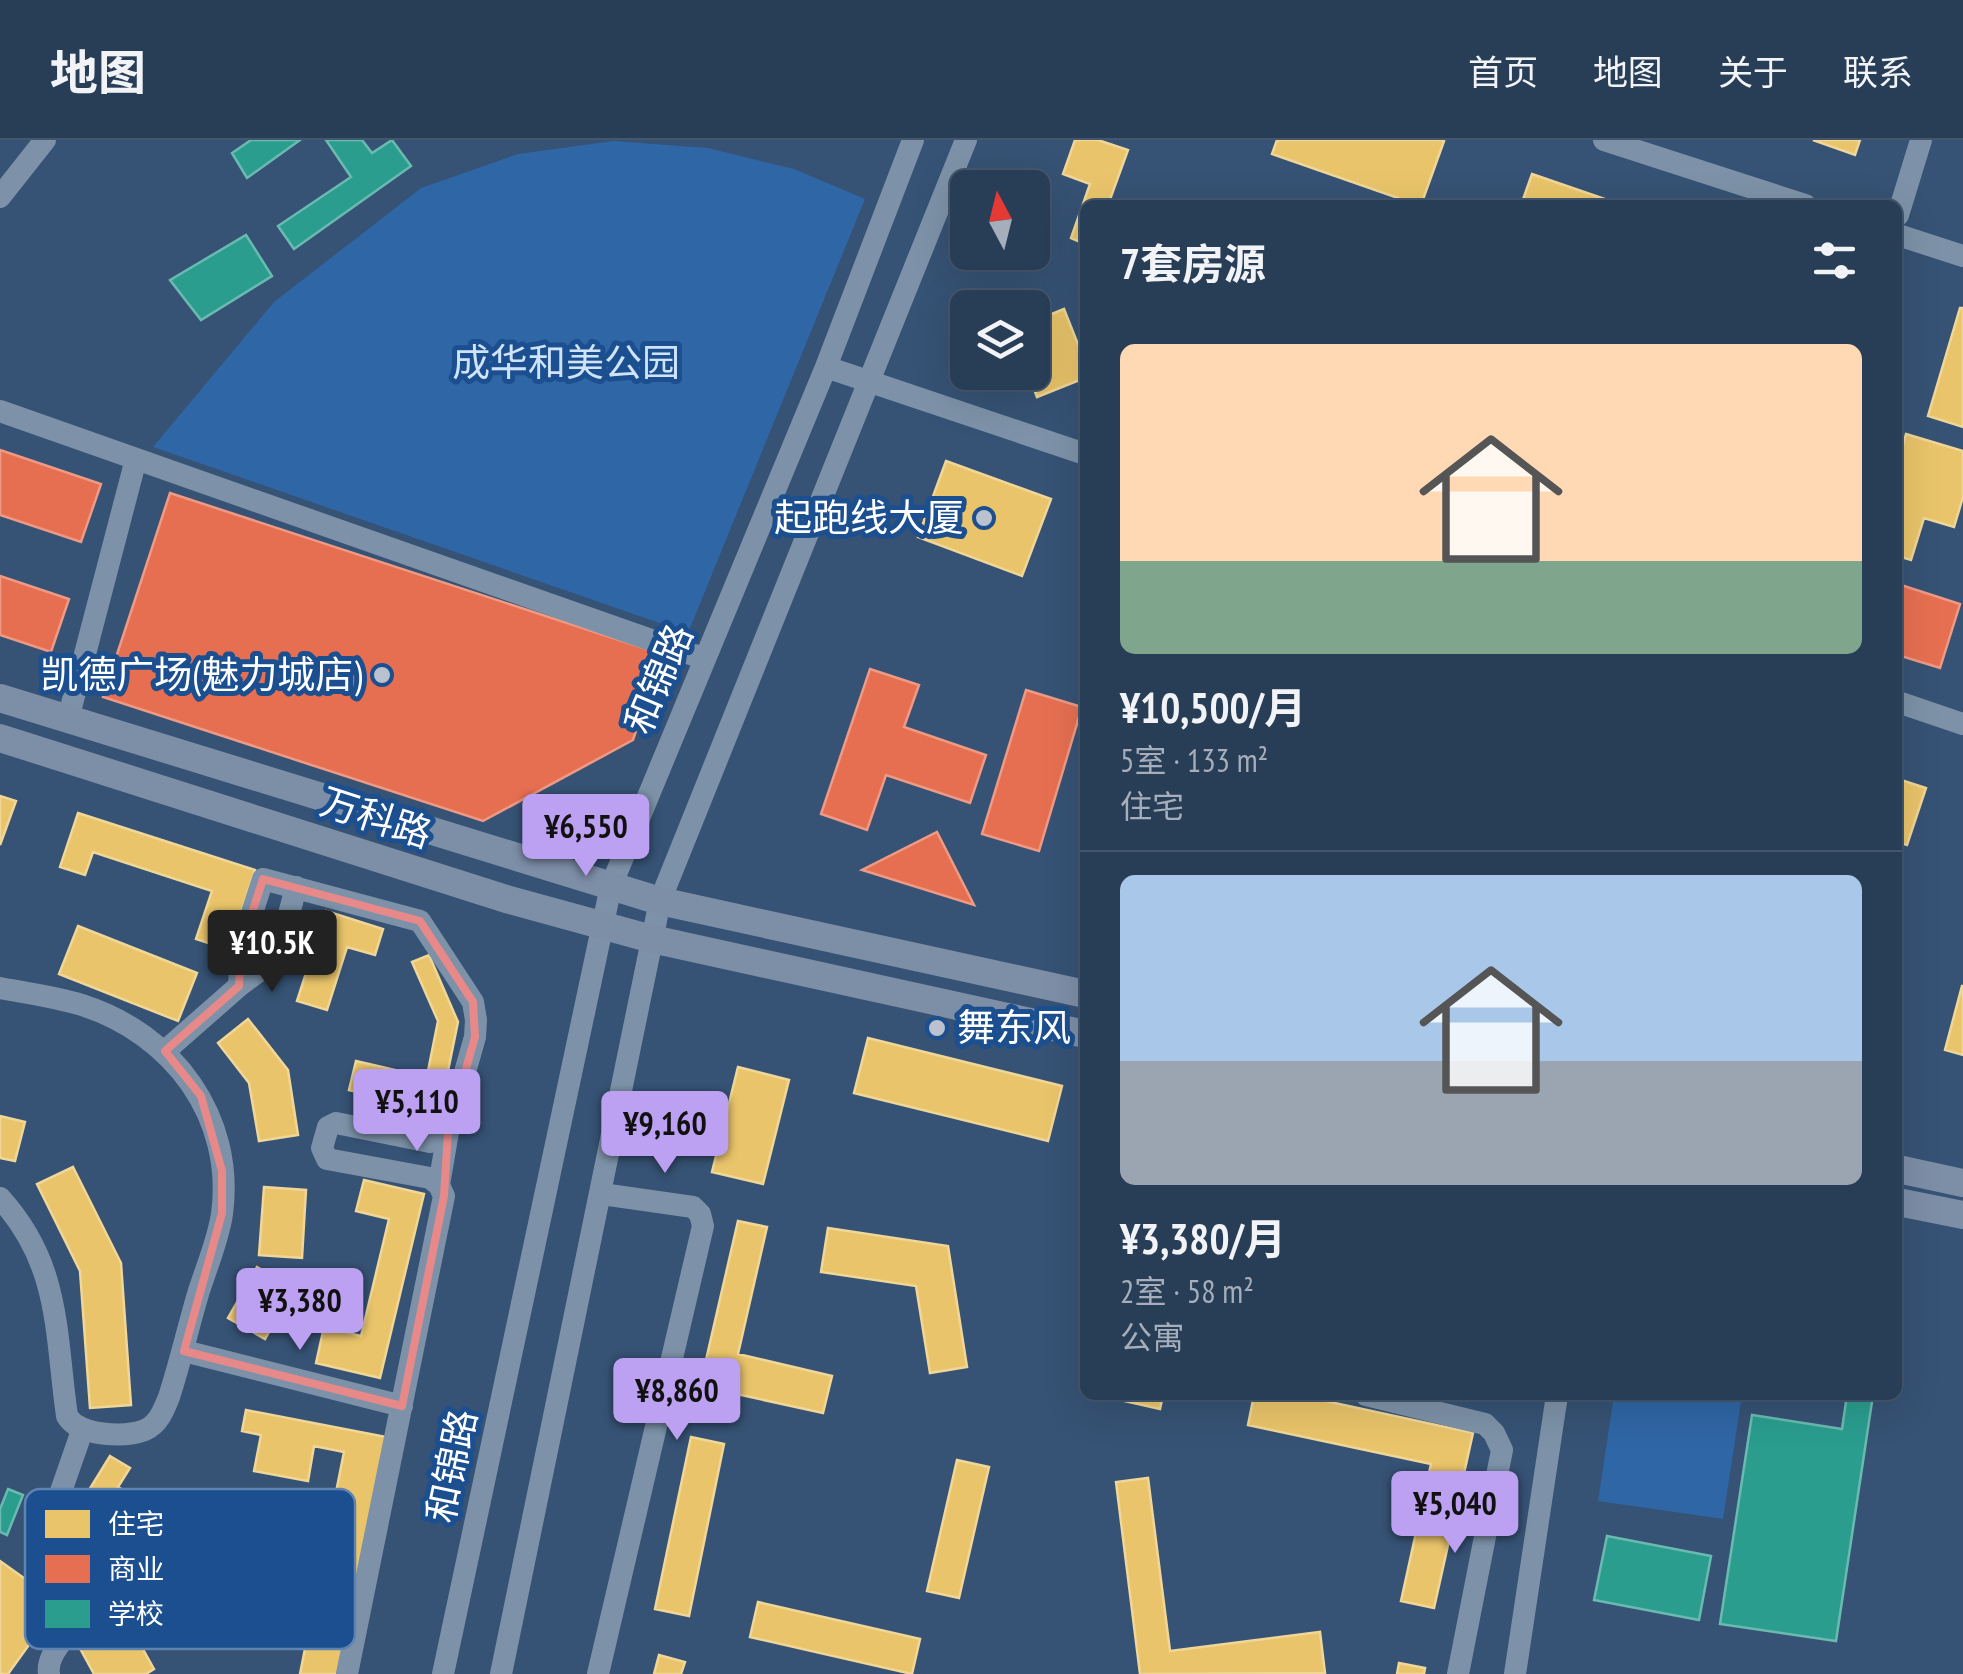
<!DOCTYPE html>
<html lang="zh">
<meta charset="utf-8">
<style>
:root{--surface:#283e57;--page:#30455d;--text:#f1f3f6;--muted:#a5aeba;--line:#44576d;--accent:#bca0f2}
body{margin:0;font-family:"PT Sans Narrow","Noto Sans SC",sans-serif;background:var(--page);color:var(--text);height:100vh;display:flex;flex-direction:column;font-size:38px;white-space:nowrap}
*{box-sizing:border-box;margin:0}
p{font-size:32px;color:var(--muted)}
.icon{flex:none;width:55px;height:55px;fill:none;stroke:currentColor;stroke-width:2;stroke-linecap:round;stroke-linejoin:round}
.map{position:relative;flex:1;overflow:hidden}
.side{position:absolute;left:1080px;top:60px;width:822px;height:1200px;display:flex;flex-direction:column;background:var(--surface);border-radius:15px;box-shadow:0 10px 40px #0002,0 0 0 2px var(--line)}
.side>*{flex:none}
.needle{width:65px;rotate:353deg}
.tools{position:absolute;left:950px;top:30px;display:grid;gap:20px}
.tools a{display:grid;place-items:center;width:100px;height:100px;border-radius:15px;background:var(--surface);box-shadow:0 10px 40px #0002,0 0 0 2px var(--line);font-size:50px}
.price{position:absolute;translate:-50% -85px;padding:0 22px;border-radius:10px;background:var(--accent);color:#111;font-size:32px;line-height:65px;filter:drop-shadow(0 2px 5px #0008)}
.price::after{content:'';position:absolute;left:50%;top:60px;width:30px;height:22px;margin-left:-15px;background:inherit;clip-path:polygon(0 0,100% 0,50% 100%)}
.price.current{background:#222;color:#fff}
ul{padding:0;list-style:none}
li{display:grid;align-content:center;gap:20px;height:530px;padding:0 40px}
li+li{border-top:2px solid var(--line)}
li span{display:grid;place-items:center;height:310px;border-radius:15px;color:#555}
li>.icon{margin-inline-start:auto}
span .icon{width:180px;height:180px;fill:#fffc;stroke-width:1}
li b{font-size:42px}
h2{display:flex;justify-content:space-between;align-items:center;height:120px;padding:0 40px;font-size:42px}
header{display:flex;align-items:center;gap:60px;box-sizing:border-box;height:140px;padding:0 50px;background:var(--surface);border-bottom:2px solid var(--line)}
header strong{font-size:48px}
nav{display:flex;gap:55px;margin-inline-start:auto;font-size:35px}
.map>svg:first-child{display:block}
</style>
<header>
<strong>地图</strong>
<nav><a>首页</a><a>地图</a><a>关于</a><a>联系</a></nav>
</header>
<div class="map">
<svg width="1963" height="1534" viewBox="0 0 1963 1534">
<rect width="100%" height="100%" fill="#365274"/>
<!-- green -->
<path fill="#2f66a5" d="M 613,1 L 708,8 L 794,29 L 865,59 L 688,493 L 153,307 L 274,162 L 421,48 L 518,14 Z
M 1614,1255 L 1742,1255 L 1723,1379 L 1598,1361 Z"/>
<!-- homes -->
<path fill="#e9c46a" stroke="#f0d697" stroke-width="2.5" d="M 1075,0 L 1098,0 L 1128,10 L 1108,65 L 1085,65 L 1085,104 L 1071,98 L 1090,44 L 1063,34 Z
M 1277,0 L 1442,0 L 1444,1 L 1421,65 L 1418,65 L 1272,14 Z
M 1813,0 L 1860,0 L 1855,15 Z
M 1532,34 L 1622,65 L 1521,65 Z
M 1960,168 L 1963,168 L 1963,287 L 1928,276 Z
M 1064,169 L 1085,222 L 1085,238 L 1037,257 L 1028,232 L 1032,232 L 1032,182 Z
M 1906,294 L 1963,311 L 1963,357 L 1954,387 L 1924,378 L 1911,420 L 1898,416 L 1898,323 Z
M 946,321 L 1051,359 L 1022,436 L 918,397 Z
M 1898,639 L 1926,648 L 1907,705 L 1898,702 Z
M 0,656 L 16,661 L 0,705 Z
M 78,673 L 255,730 L 229,810 L 196,799 L 212,751 L 93,712 L 85,735 L 60,727 Z
M 326,771 L 383,789 L 375,815 L 347,807 L 327,870 L 297,861 Z
M 78,786 L 197,833 L 178,881 L 59,834 Z
M 429,815 L 458,882 L 440,970 L 421,966 L 438,881 L 412,822 Z
M 1962,846 L 1963,846 L 1963,915 L 1945,910 Z
M 248,879 L 288,930 L 298,995 L 259,1001 L 249,943 L 218,903 Z
M 868,898 L 1062,946 L 1048,1001 L 854,953 Z
M 356,921 L 425,937 L 418,966 L 349,950 Z
M 738,927 L 789,940 L 763,1044 L 712,1032 Z
M 0,976 L 25,982 L 15,1021 L 0,1018 Z
M 73,1027 L 121,1123 L 131,1265 L 90,1268 L 80,1131 L 37,1044 Z
M 364,1040 L 424,1054 L 380,1238 L 316,1223 L 324,1187 L 361,1196 L 389,1079 L 356,1071 Z
M 264,1047 L 306,1050 L 302,1118 L 259,1115 Z
M 738,1081 L 767,1087 L 738,1214 L 832,1236 L 823,1273 L 700,1246 Z
M 828,1088 L 948,1106 L 967,1227 L 930,1233 L 916,1146 L 821,1132 Z
M 257,1127 L 294,1148 L 265,1199 L 228,1178 Z
M 1098,1255 L 1163,1255 L 1160,1269 Z
M 1254,1255 L 1298,1255 L 1473,1293 L 1434,1468 L 1401,1461 L 1431,1324 L 1248,1285 Z
M 246,1270 L 386,1297 L 339,1534 L 300,1534 L 344,1312 L 314,1306 L 308,1341 L 254,1331 L 261,1295 L 242,1291 Z
M 691,1297 L 724,1304 L 689,1476 L 655,1469 Z
M 110,1316 L 130,1328 L 118,1347 L 145,1363 L 125,1397 L 101,1383 L 89,1403 L 65,1389 Z
M 957,1320 L 989,1327 L 959,1458 L 927,1451 Z
M 1148,1338 L 1170,1511 L 1320,1492 L 1325,1533 L 1140,1534 L 1116,1342 Z
M 0,1421 L 59,1463 L 8,1534 L 1,1534 L 0,1530 Z
M 758,1462 L 920,1499 L 912,1534 L 750,1497 Z
M 97,1490 L 108,1509 L 135,1495 L 154,1529 L 146,1534 L 94,1534 L 76,1501 Z
M 659,1515 L 685,1522 L 681,1534 L 654,1534 Z
M 1399,1523 L 1425,1528 L 1424,1534 L 1397,1534 Z"/>
<!-- shops -->
<path fill="#e76f51" stroke="#ee9a85" stroke-width="2.5" d="M 0,310 L 101,344 L 81,402 L 0,375 Z
M 170,353 L 662,514 L 633,600 L 483,681 L 103,557 Z
M 0,436 L 69,459 L 51,512 L 0,495 Z
M 1898,444 L 1960,464 L 1940,528 L 1898,515 Z
M 870,529 L 919,545 L 904,587 L 986,615 L 970,663 L 886,635 L 867,690 L 821,674 Z
M 1026,550 L 1082,567 L 1039,711 L 982,694 Z
M 937,692 L 974,765 L 862,730 Z"/>
<!-- schools -->
<path fill="#2a9d8f" stroke="#6abab1" stroke-width="2.5" d="M 251,0 L 300,0 L 247,38 L 232,13 Z
M 326,0 L 362,0 L 372,13 L 392,0 L 411,26 L 294,109 L 278,86 L 351,37 Z
M 246,95 L 272,136 L 201,180 L 170,140 Z
M 1847,1255 L 1873,1255 L 1836,1501 L 1720,1484 L 1752,1275 L 1842,1289 Z
M 8,1349 L 23,1355 L 7,1395 L 0,1392 L 0,1369 Z
M 1607,1396 L 1711,1416 L 1699,1480 L 1594,1460 Z"/>
<g fill="none" stroke-linecap="round" stroke-linejoin="round">
<!-- minor -->
<path stroke="#7d92a8" stroke-width="22" d="M 1604,0 L 1805,65
M 0,57 L 45,0
M 1898,75 L 1921,0
M 1898,95 L 1963,116
M 826,227 L 1085,314
M 0,271 L 705,519
M 1898,562 L 1963,584
M 68,579 L 136,319
M 239,846 L 241,807 L 263,739 L 420,781 L 473,862 L 476,880 L 475,897 L 448,992 L 439,1045
M 0,848 C 27,853 56,857 82,865 C 173,894 235,977 222,1074 C 218,1101 206,1128 198,1154 C 188,1188 180,1223 169,1257 C 164,1269 159,1284 145,1290 C 124,1298 79,1296 67,1276 C 55,1192 61,1125 0,1058
M 165,911 L 239,846 L 278,817 L 296,747
M 184,1211 L 402,1266
M 1366,1255 L 1485,1284 L 1494,1293 L 1502,1310 L 1458,1534
M 49,1534 C 44,1504 97,1480 78,1447 C 72,1436 58,1428 49,1420 L 45,1397 L 82,1291
M 347,1534 L 444,1056 L 439,1045 L 430,1038 L 327,1019 L 322,1008 L 328,987 L 336,983 L 430,1002 L 441,1000 L 448,992
M 443,1534 L 611,746 L 826,227 L 913,0
M 501,1534 L 660,761 L 966,0
M 598,1534 L 703,1086 L 700,1074 L 693,1067 L 602,1054
M 1515,1534 L 1557,1255"/>
<!-- major -->
<path stroke="#7d8ea7" stroke-width="28" d="M 0,558 L 660,761 L 1085,854
M 0,598 L 506,759 L 652,799 L 1085,894
M 1898,1029 L 1963,1043
M 1898,1062 L 1963,1075"/>
</g>
<!-- marked area -->
<path fill="none" stroke="#e88989" stroke-width="8" stroke-linejoin="round" d="M 263,739 L 420,781 L 473,862 L 475,897 L 448,992 L 444,1056 L 402,1266 L 184,1211 L 222,1073 L 222,1031 L 201,956 L 165,911 L 239,846 L 241,807 Z"/>
<!-- markers -->
<g fill="#b9c2ce" stroke="#1b4f8f" stroke-width="4">
<circle cx="984" cy="378" r="10"/>
<circle cx="382" cy="535" r="10"/>
<circle cx="937" cy="888" r="10"/>
</g>
<g text-anchor="middle" stroke-width="10" stroke-linejoin="round" paint-order="stroke">
<!-- park labels -->
<g font-size="38" fill="#cfe3fa" stroke="#1b4f8f">
<text x="566" y="236">成华和美公园</text>
</g>
<!-- poi labels -->
<g font-size="38" fill="#fff" stroke="#1b4f8f" text-anchor="end">
<text x="964" y="391">起跑线大厦</text>
<text x="362" y="548">凯德广场(魅力城店)</text>
<text x="957" y="901" text-anchor="start">舞东风</text>
</g>
<!-- street labels -->
<g font-size="38" fill="#fff" stroke="#1b4f8f">
<text transform="translate(659 539) rotate(-67)" y="13">和锦路</text>
<text transform="translate(376 678) rotate(18)" y="13">万科路</text>
<text transform="translate(452 1326) rotate(-78)" y="13">和锦路</text>
</g>
</g>
<!-- legend -->
<rect x="25" y="1349" width="330" height="160" rx="15" fill="#1b4f8f" stroke="#5f84b1" stroke-width="2.5"/>
<rect x="45" y="1370" width="45" height="28" fill="#e9c46a"/>
<rect x="45" y="1415" width="45" height="28" fill="#e76f51"/>
<rect x="45" y="1460" width="45" height="28" fill="#2a9d8f"/>
<g font-size="28" fill="#fff">
<text x="108" y="1394">住宅</text>
<text x="108" y="1439">商业</text>
<text x="108" y="1484">学校</text>
</g>
</svg>
<div class="tools">
<a><svg class="needle" viewBox="-14 -14 28 28"><path d="M0-13l5 13h-10z" fill="#e53935"/><path d="M0 13l5-13h-10z" fill="#a5aeba"/></svg></a>
<a><svg class="icon" aria-label="layers" viewBox="0 0 24 24"><path d="M12 4l9 5-9 5-9-5zM3 14l9 5 9-5"/></svg></a>
</div>
<b class="price" style="left:586px;top:739px">¥6,550</b>
<b class="price current" style="left:272px;top:855px">¥10.5K</b>
<b class="price" style="left:417px;top:1014px">¥5,110</b>
<b class="price" style="left:665px;top:1036px">¥9,160</b>
<b class="price" style="left:300px;top:1213px">¥3,380</b>
<b class="price" style="left:677px;top:1303px">¥8,860</b>
<b class="price" style="left:1455px;top:1416px">¥5,040</b>
<section class="side">
<h2>7套房源<svg class="icon" aria-label="filters" viewBox="0 0 24 24"><path d="M4 7h16M4 17h16"/><circle cx="9" cy="7" r="2"/><circle cx="15" cy="17" r="2"/></svg></h2>
<ul>
<li><span style="background:linear-gradient(#ffd9b3 70%,#7fa58c 0)"><svg class="icon" aria-label="home" viewBox="0 0 24 24"><path d="M3 11l9-7 9 7M6 9v11h12V9"/></svg></span><div><b>¥10,500/月</b><p>5室 · 133 m²</p><p>住宅</p></div></li>
<li><span style="background:linear-gradient(#a9c7e8 60%,#9aa5b1 0)"><svg class="icon" aria-label="home" viewBox="0 0 24 24"><path d="M3 11l9-7 9 7M6 9v11h12V9"/></svg></span><div><b>¥3,380/月</b><p>2室 · 58 m²</p><p>公寓</p></div></li>
</ul>
</section>
</div>
